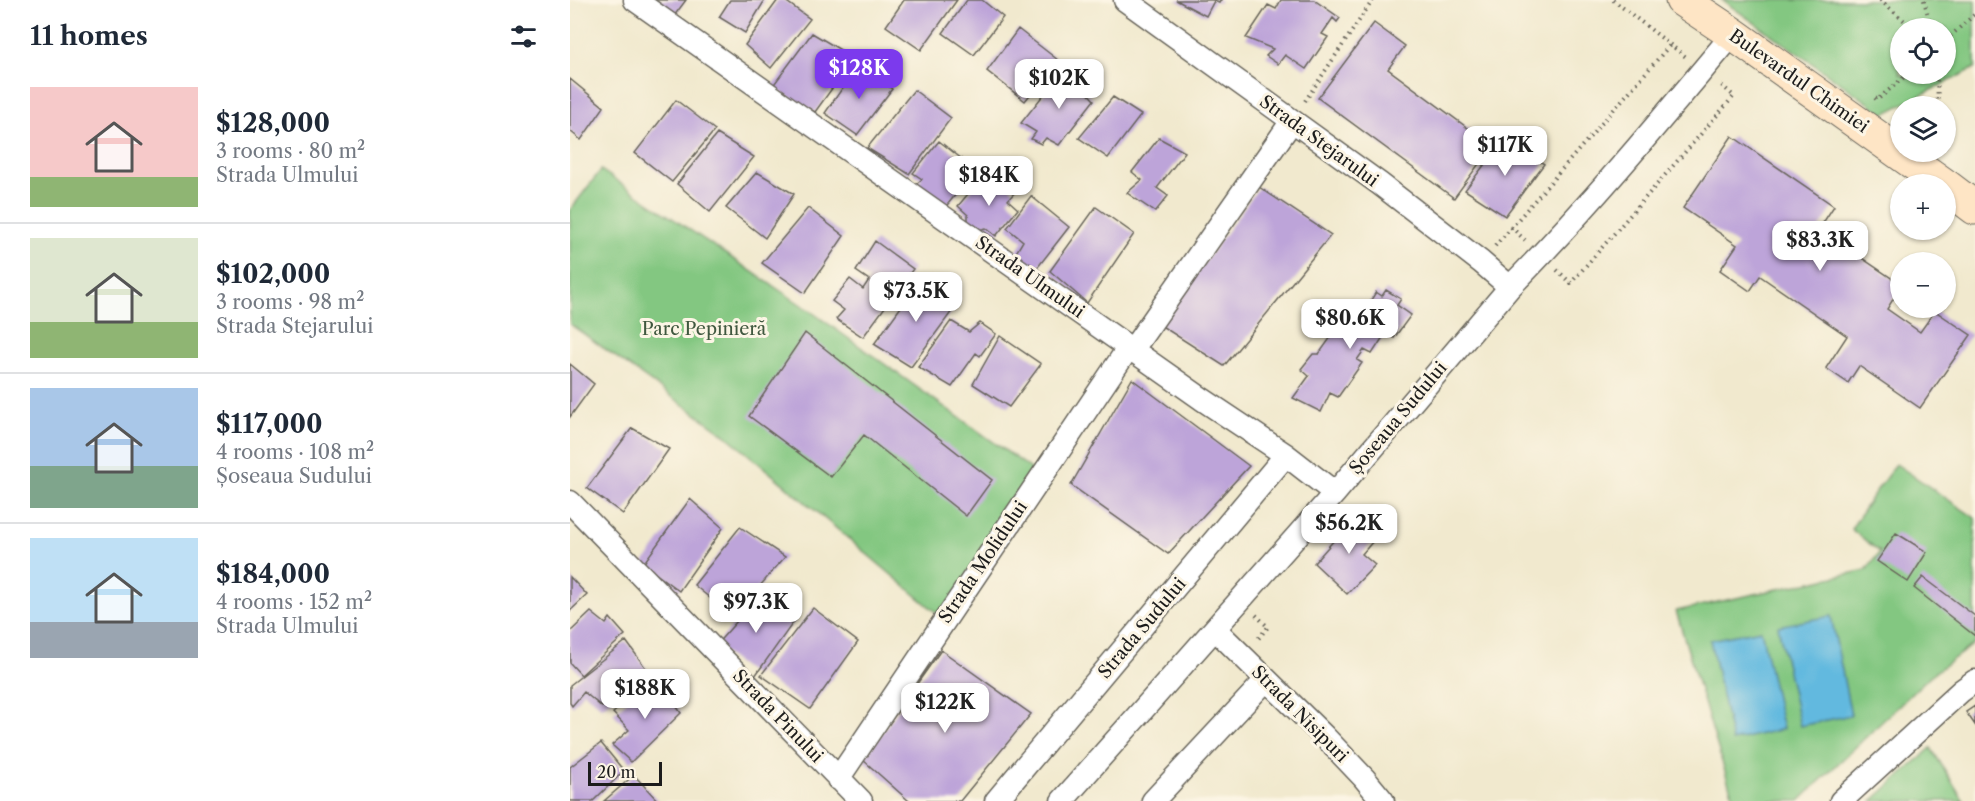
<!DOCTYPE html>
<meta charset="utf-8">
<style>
:root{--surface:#fff;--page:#f6f6f7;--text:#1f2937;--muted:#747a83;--line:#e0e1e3;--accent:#7c3aed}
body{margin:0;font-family:"Libre Caslon Text",serif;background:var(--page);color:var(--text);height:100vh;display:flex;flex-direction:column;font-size:22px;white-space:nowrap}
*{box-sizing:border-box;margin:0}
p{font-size:20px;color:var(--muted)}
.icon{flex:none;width:33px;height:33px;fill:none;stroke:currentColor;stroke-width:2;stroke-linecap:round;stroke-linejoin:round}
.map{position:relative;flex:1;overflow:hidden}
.details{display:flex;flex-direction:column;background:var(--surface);width:570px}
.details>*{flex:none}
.controls{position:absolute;left:1320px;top:18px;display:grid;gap:12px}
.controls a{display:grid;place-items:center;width:66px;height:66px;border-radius:50%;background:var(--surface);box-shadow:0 2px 4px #0004;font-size:30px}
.scale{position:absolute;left:18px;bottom:15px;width:74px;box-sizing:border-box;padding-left:6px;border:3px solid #1c1c1c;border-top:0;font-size:16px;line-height:21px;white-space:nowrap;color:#1c1c1c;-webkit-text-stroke:4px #fcf5e5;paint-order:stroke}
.price{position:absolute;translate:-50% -51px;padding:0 14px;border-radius:12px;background:#fff;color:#222;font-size:20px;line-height:39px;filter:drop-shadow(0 2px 3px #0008)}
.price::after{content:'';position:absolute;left:50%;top:36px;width:18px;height:14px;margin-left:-9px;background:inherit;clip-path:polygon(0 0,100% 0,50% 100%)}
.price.on{background:var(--accent);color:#fff}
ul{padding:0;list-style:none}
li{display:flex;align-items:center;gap:18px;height:150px;padding:0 30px}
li+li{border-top:2px solid var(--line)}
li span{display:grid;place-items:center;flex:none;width:168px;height:120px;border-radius:0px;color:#555}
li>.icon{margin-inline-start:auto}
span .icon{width:72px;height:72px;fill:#fffc;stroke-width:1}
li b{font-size:26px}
h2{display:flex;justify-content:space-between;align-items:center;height:72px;padding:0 30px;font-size:26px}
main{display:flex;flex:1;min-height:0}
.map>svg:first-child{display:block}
</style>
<main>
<section class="details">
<h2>11 homes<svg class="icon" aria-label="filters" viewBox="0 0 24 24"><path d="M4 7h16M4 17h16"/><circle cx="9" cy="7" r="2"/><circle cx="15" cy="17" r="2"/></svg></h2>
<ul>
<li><span style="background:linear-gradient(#f6c9c9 75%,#8fb573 0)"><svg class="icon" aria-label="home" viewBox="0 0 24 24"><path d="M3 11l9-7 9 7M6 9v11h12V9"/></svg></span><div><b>$128,000</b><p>3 rooms · 80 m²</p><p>Strada Ulmului</p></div></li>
<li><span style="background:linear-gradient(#dfe7d0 70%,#8fb573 0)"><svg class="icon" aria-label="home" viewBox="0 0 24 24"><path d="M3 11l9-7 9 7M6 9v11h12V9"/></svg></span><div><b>$102,000</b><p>3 rooms · 98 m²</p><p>Strada Stejarului</p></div></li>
<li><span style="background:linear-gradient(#a9c7e8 65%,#7fa58c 0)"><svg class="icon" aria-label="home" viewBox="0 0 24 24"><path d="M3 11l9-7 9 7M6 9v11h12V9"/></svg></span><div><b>$117,000</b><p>4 rooms · 108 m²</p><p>Șoseaua Sudului</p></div></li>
<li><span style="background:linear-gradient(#bfe0f5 70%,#9aa5b1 0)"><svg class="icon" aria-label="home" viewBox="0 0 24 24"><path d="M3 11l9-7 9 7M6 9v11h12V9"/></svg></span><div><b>$184,000</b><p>4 rooms · 152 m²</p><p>Strada Ulmului</p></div></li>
</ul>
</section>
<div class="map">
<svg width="1405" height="801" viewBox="0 0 1405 801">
<rect width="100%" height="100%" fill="#fcf5e5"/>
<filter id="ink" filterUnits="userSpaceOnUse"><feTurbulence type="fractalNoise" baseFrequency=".0167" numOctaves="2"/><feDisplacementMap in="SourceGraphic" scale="12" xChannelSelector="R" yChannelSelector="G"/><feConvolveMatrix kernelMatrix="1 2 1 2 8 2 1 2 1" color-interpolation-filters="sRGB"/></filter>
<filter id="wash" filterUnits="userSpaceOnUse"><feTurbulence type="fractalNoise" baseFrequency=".008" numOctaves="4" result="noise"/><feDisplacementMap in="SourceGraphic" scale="24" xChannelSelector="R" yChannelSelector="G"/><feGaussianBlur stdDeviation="1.35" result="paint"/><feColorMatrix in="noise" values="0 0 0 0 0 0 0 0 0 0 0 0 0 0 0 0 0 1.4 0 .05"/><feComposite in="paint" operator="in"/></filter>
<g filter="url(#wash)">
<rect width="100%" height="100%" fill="#f1e9ce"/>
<!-- green -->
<path fill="#83c781" stroke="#50724e" stroke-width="1.5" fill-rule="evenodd" d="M 1152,0 L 1405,0 L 1405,68 L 1314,114 ZM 1376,28 L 1376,74 L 1330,74 L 1330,28 Z
M 31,170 L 239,310 L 471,476 L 374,619 L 154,434 L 0,324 L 0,210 Z
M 1326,464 L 1405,518 L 1405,643 L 1360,676 L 1229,801 L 1164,801 L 1106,611 L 1296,570 L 1310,552 L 1281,529 L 1301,498 Z
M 1361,748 L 1394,801 L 1302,801 Z"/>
<!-- water -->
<path fill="#62b9df" stroke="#3f6a7e" stroke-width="1.5" d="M 1261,616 L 1281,715 L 1230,726 L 1208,626 Z
M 1191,630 L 1213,729 L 1162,741 L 1140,640 Z"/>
<g id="blocks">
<!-- building -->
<path fill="#bda4d9" d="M 75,0 L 116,0 L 101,20 Z
M 160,0 L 195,0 L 175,33 L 149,17 Z
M 208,0 L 214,0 L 240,19 L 201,68 L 175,45 Z
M 334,0 L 387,0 L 351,50 L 316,26 Z
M 397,0 L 412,0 L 433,17 L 404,55 L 373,33 Z
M 606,0 L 651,0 L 649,3 L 644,1 L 636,16 Z
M 711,0 L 744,0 L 770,18 L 767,22 L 763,18 L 752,34 L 758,37 L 736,69 L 715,55 L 708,64 L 696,56 L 703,49 L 676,38 L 698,5 L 706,9 Z
M 804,23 L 835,46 L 818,69 L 922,146 L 884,198 L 748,98 Z
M 448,29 L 488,60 L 455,101 L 417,71 Z
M 242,33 L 284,58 L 245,112 L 202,87 Z
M 290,63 L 322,89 L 287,135 L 255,113 Z
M 490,74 L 501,82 L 506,74 L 519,83 L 514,89 L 524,100 L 489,145 L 476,138 L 471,144 L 461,139 L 466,132 L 451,123 Z
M 0,79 L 34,107 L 11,140 L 0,131 Z
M 344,90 L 381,118 L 339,174 L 297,148 Z
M 543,97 L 571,115 L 538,158 L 509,138 Z
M 106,100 L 145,130 L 102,182 L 65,153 Z
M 147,134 L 184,157 L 140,212 L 107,184 Z
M 1162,136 L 1264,206 L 1249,229 L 1330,284 L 1330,288 L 1317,309 L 1350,332 L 1365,311 L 1401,335 L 1350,408 L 1289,366 L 1278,383 L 1256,368 L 1277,336 L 1190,276 L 1180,291 L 1150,270 L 1167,245 L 1113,208 Z
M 589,138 L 615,152 L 587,188 L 598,196 L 585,212 L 557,193 L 572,180 L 562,172 Z
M 935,138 L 974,164 L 935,216 L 895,190 Z
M 369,141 L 406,170 L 373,210 L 341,189 L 352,179 L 343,173 Z
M 187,172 L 224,194 L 195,238 L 156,208 Z
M 432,181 L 445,192 L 438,200 L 448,209 L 426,236 L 416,228 L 405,231 L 398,225 L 398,215 L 388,206 L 408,182 L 422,190 Z
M 689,187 L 761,235 L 654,366 L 590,325 Z
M 461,196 L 499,227 L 464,272 L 444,256 L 453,241 L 437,228 Z
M 526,207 L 564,234 L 517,303 L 480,271 Z
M 238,208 L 274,236 L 235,293 L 192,263 Z
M 305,241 L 343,269 L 293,337 L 266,319 L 274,310 L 262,301 L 280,279 L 293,289 L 299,280 L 286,271 Z
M 352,278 L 388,303 L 341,367 L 304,344 Z
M 816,290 L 831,299 L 827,305 L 841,315 L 824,338 L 815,334 L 802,354 L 794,350 L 787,360 L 792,363 L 768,397 L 760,393 L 751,412 L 723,398 L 739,376 L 731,369 L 743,354 L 749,354 L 766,330 L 778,336 L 806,292 L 812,296 Z
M 381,321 L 399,332 L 410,323 L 426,334 L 410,356 L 406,353 L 382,387 L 348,367 Z
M 235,333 L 422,480 L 396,516 L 294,435 L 261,477 L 179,416 Z
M 430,336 L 471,364 L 439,407 L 403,384 Z
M 0,364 L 24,384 L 0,417 Z
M 562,379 L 679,466 L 598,554 L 501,485 Z
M 62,428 L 99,449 L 53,514 L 17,488 Z
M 120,499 L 153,528 L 109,591 L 73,564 Z
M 787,514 L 809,534 L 792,554 L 805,565 L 777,594 L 744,563 Z
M 170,527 L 215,557 L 163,617 L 124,585 Z
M 1326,533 L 1357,552 L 1338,582 L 1307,561 Z
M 0,577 L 17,595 L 0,611 Z
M 1353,577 L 1405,616 L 1405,636 L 1344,588 Z
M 192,593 L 225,620 L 185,676 L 145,646 Z
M 243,608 L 288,642 L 240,709 L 191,675 Z
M 21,612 L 36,624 L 40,618 L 55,635 L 11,675 L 0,663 L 0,632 Z
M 56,641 L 78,671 L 32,707 L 14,692 L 2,706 L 0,703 L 0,685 Z
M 371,650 L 461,714 L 390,801 L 339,801 L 293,760 Z
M 90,682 L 111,713 L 61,762 L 42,745 L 59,730 L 43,713 L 68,692 L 75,697 Z
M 1405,706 L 1405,725 L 1396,712 Z
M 31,743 L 54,771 L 23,801 L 0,801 L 0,767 Z
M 64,775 L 88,801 L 34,801 Z"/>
</g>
</g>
<g filter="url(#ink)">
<use href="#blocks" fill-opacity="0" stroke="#67645a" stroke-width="1.5"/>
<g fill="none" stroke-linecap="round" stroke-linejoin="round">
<!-- street casing -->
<g stroke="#67645a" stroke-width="25">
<path id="street" d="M 65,0 L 632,399 L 716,455 L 765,493
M 555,0 L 810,184 L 911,262 L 940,287
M 563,349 L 722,121
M 0,502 L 291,801
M 645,629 L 755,737 L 794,778 L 813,801
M 268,779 L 559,347
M 426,801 L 716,455
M 492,801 L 765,493 L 940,287 C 1019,207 1091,120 1163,34
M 583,801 L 696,680
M 1271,801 L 1391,691 L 1405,681"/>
</g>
<!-- secondary casing -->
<g stroke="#67645a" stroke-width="35">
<path id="secondary" d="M 1112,0 L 1163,34 L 1373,184
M 1376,186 L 1405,208"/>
</g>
<!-- path -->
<path stroke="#67645a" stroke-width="4" stroke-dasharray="1.5 4.5" stroke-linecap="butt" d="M 1043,0 L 1116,57
M 1310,0 L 1343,28
M 1354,0 L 1361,28
M 1376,40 L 1405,14
M 1367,74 L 1368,106
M 1305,98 L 1307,100 L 1338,74
M 735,101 L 803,0
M 941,227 L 955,240
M 925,246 L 1100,45
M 987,270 L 1001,283 L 1164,96 L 1150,84
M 686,615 L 698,627 L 687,640"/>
<!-- street -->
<use href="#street" stroke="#fff" stroke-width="22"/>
<!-- secondary -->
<use href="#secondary" stroke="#fee5c5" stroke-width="33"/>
</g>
</g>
<g text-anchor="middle" stroke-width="6" stroke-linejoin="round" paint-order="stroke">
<!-- street labels -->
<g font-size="18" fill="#1c1c1c" stroke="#fcf5e5">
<text transform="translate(1229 81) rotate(35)" y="6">Bulevardul Chimiei</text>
<text transform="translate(749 141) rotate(36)" y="6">Strada Stejarului</text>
<text transform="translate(460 277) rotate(35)" y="6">Strada Ulmului</text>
<text transform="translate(828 418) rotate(-50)" y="6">Șoseaua Sudului</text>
<text transform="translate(413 562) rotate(-56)" y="6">Strada Molidului</text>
<text transform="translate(572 628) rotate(-50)" y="6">Strada Sudului</text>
<text transform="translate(730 714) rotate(45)" y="6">Strada Nisipuri</text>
<text transform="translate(208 716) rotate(46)" y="6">Strada Pinului</text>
</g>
<!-- park labels -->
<g font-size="18" fill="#40583f" stroke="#fcf5e5">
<text x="134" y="335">Parc Pepinieră</text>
</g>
</g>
</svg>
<div class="controls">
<a><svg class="icon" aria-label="locate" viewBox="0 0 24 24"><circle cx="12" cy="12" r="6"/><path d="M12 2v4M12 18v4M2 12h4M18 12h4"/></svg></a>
<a><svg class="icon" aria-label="layers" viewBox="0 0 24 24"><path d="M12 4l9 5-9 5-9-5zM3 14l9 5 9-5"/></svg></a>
<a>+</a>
<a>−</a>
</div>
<div class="scale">20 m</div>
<b class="price on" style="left:289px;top:100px">$128K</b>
<b class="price" style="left:489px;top:110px">$102K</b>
<b class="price" style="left:935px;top:177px">$117K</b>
<b class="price" style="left:419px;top:207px">$184K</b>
<b class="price" style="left:1250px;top:272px">$83.3K</b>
<b class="price" style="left:346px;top:323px">$73.5K</b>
<b class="price" style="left:780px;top:350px">$80.6K</b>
<b class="price" style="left:779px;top:555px">$56.2K</b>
<b class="price" style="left:186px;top:634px">$97.3K</b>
<b class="price" style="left:75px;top:720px">$188K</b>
<b class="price" style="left:375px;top:734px">$122K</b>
</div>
</main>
